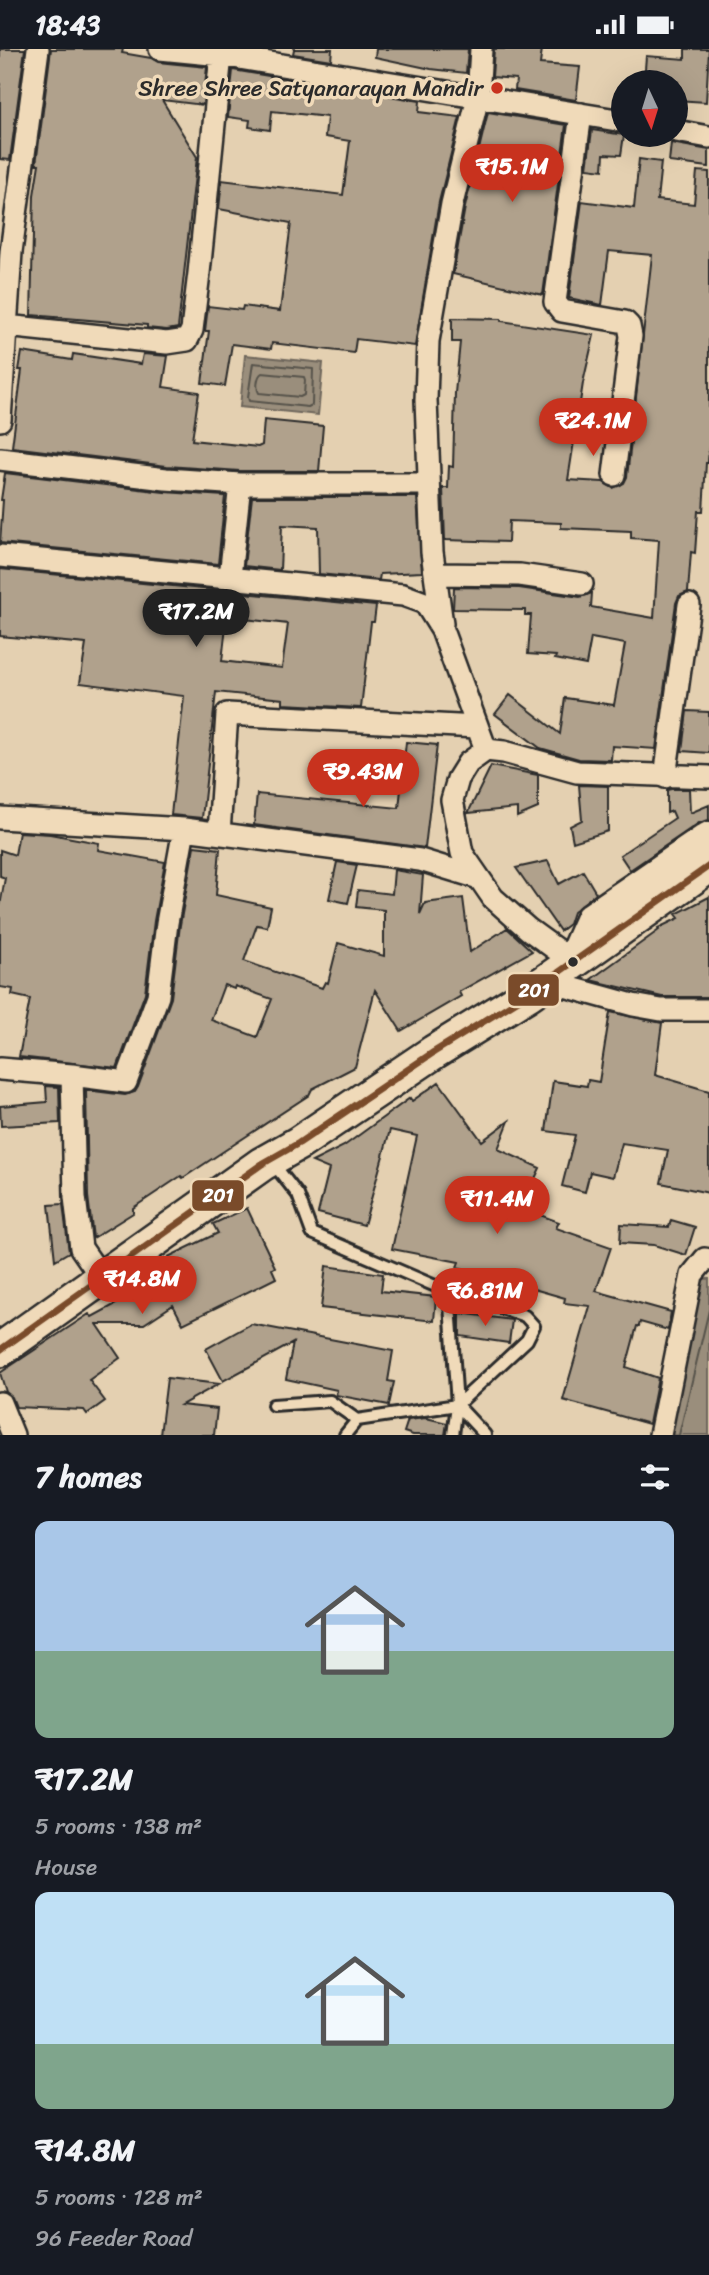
<!DOCTYPE html>
<meta charset="utf-8">
<style>
:root{--surface:#171b24;--page:#20242c;--text:#f1f3f6;--muted:#9ea1a6;--accent:#c8321e}
body{margin:0;font-family:Sriracha,sans-serif;background:var(--page);color:var(--text);height:100vh;display:flex;flex-direction:column;font-size:26px;white-space:nowrap}
*{box-sizing:border-box;margin:0}
p{font-size:23px;color:var(--muted)}
.icon{flex:none;width:38px;height:38px;fill:none;stroke:currentColor;stroke-width:2;stroke-linecap:round;stroke-linejoin:round}
.map{position:relative;height:1386px;overflow:hidden}
.panel{display:flex;flex-direction:column;background:var(--surface);flex:1}
.panel>*{flex:none}
.needle{width:46px;rotate:176deg}
.fabs{position:absolute;left:611px;top:21px;display:grid;gap:14px}
.fabs a{display:grid;place-items:center;width:77px;height:77px;border-radius:50%;background:var(--surface);box-shadow:0 7px 28px #0002;font-size:35px}
.price{position:absolute;translate:-50% -60px;padding:0 16px;border-radius:24px;background:var(--accent);color:#fff;font-size:23px;line-height:46px;filter:drop-shadow(0 2px 4px #0008)}
.price::after{content:'';position:absolute;left:50%;top:42px;width:21px;height:16px;margin-left:-10px;background:inherit;clip-path:polygon(0 0,100% 0,50% 100%)}
.price.current{background:#222;color:#fff}
ul{padding:0;list-style:none}
li{display:grid;align-content:center;gap:14px;height:371px;padding:0 35px}
li span{display:grid;place-items:center;height:217px;border-radius:14px;color:#555}
li>.icon{margin-inline-start:auto}
span .icon{width:126px;height:126px;fill:#fffc;stroke-width:1}
li b{font-size:30px}
h2{display:flex;justify-content:space-between;align-items:center;height:84px;padding:0 35px;font-size:30px}
.status{display:flex;justify-content:space-between;align-items:center;height:49px;padding:0 35px;background:var(--surface);direction:ltr}
.status svg{height:19px;fill:currentColor}
.map>svg:first-child{display:block}
</style>
<div class="status"><b>18:43</b><svg viewBox="0 0 49 12"><path d="M0 12V9h3v3zM5 12V6h3v6zM10 12V3h3v9zM15 12V0h3v12zM26 1h20v11H26zM47 4h2v5h-2z"/></svg></div>
<div class="map">
<svg width="709" height="1386" viewBox="0 0 709 1386">
<rect width="100%" height="100%" fill="#e4d0b1"/>
<filter id="ink" filterUnits="userSpaceOnUse"><feTurbulence type="fractalNoise" baseFrequency=".0143" numOctaves="2"/><feDisplacementMap in="SourceGraphic" scale="14" xChannelSelector="R" yChannelSelector="G"/><feConvolveMatrix kernelMatrix="1 2 1 2 8 2 1 2 1" color-interpolation-filters="sRGB"/></filter>
<g filter="url(#ink)">
<!-- water -->
<path fill="#9a8e7b" stroke="#6e665b" stroke-width="2" d="M 245,306 L 323,314 L 318,366 L 240,358 Z
M 690,1228 L 709,1230 L 709,1386 L 652,1386 Z"/>
<g fill="none" stroke-linecap="round" stroke-linejoin="round">
<!-- shore -->
<path stroke="#57534b" stroke-width="2" d="M 253,314 L 313,320 L 312,356 L 308,358 L 249,352 L 248,348 Z
M 262,324 L 304,328 L 305,331 L 304,346 L 300,348 L 259,344 C 256,339 257,327 262,324 Z
M 679,1386 L 709,1261"/>
</g>
<!-- building -->
<path fill="#b0a18c" stroke="#2b2b2b" stroke-width="2" fill-rule="evenodd" d="M 0,0 L 25,0 L 10,111 L 0,110 Z
M 51,0 L 123,0 L 122,4 L 151,9 L 158,13 L 207,18 L 203,56 L 162,51 L 197,108 L 178,279 L 167,281 L 147,279 L 147,276 L 31,266 L 34,146 L 39,115 L 36,115 Z
M 294,0 L 332,0 L 331,11 L 293,5 Z
M 376,0 L 468,0 L 466,24 L 431,20 L 375,8 Z
M 494,0 L 542,0 L 540,15 L 580,18 L 576,51 L 515,41 L 516,30 L 492,28 Z
M 685,0 L 709,0 L 706,53 L 676,51 L 678,33 L 644,33 L 646,7 L 685,10 Z
M 233,21 L 420,52 L 419,63 L 460,68 L 439,153 L 415,297 L 356,290 L 354,304 L 272,294 L 271,300 L 232,295 L 225,337 L 202,334 L 209,282 L 205,282 L 208,257 L 242,261 L 243,257 L 280,262 L 291,174 L 219,160 L 222,131 L 343,146 L 350,92 L 325,88 L 327,68 L 272,62 L 270,81 L 249,78 L 250,71 L 228,68 Z
M 488,63 L 566,76 L 543,246 L 453,225 L 465,158 Z
M 592,81 L 624,86 L 621,106 L 604,105 L 603,121 L 587,119 Z
M 671,94 L 709,101 L 709,118 L 669,113 Z
M 639,110 L 661,113 L 657,151 L 694,155 L 697,122 L 709,123 L 709,397 L 708,414 L 706,414 L 703,462 L 698,462 L 695,504 L 691,503 L 688,543 L 679,547 L 676,554 L 656,700 L 612,697 L 611,711 L 579,710 L 540,699 L 495,665 L 510,646 L 560,685 L 565,649 L 614,656 L 625,595 L 591,589 L 586,616 L 555,610 L 556,607 L 528,605 L 531,566 L 525,566 L 525,561 L 453,560 L 454,538 L 519,539 L 580,548 L 592,544 L 591,558 L 654,569 L 659,491 L 631,489 L 631,482 L 561,479 L 561,474 L 509,472 L 508,493 L 445,491 L 443,439 L 448,439 L 449,417 L 453,418 L 455,344 L 460,293 L 452,293 L 452,269 L 501,270 L 501,272 L 594,286 L 583,334 L 568,431 L 603,433 L 613,439 L 624,434 L 627,428 L 652,206 L 609,202 L 602,256 L 569,249 L 582,152 L 634,159 Z
M 22,303 L 72,311 L 73,305 L 141,315 L 143,305 L 168,307 L 163,338 L 199,343 L 192,391 L 258,398 L 262,396 L 264,371 L 323,377 L 319,422 L 240,422 L 167,417 L 12,398 L 22,321 L 19,321 Z
M 5,424 L 164,443 L 225,447 L 218,515 L 0,494 L 3,451 L 1,451 Z
M 252,448 L 417,448 L 422,523 L 380,525 L 379,531 L 319,525 L 318,478 L 282,476 L 280,521 L 244,517 Z
M 0,520 L 376,557 L 374,573 L 371,573 L 361,659 L 283,655 L 283,650 L 216,643 L 202,769 L 171,766 L 184,647 L 80,634 L 86,595 L 0,587 ZM 227,568 L 288,575 L 282,619 L 222,612 Z
M 687,662 L 709,663 L 709,704 L 682,702 Z
M 406,693 L 437,696 L 425,799 L 254,776 L 257,745 L 399,759 Z
M 491,717 L 538,726 L 538,759 L 517,768 L 517,759 L 468,764 Z
M 579,736 L 608,737 L 608,782 L 573,793 L 570,777 L 582,771 Z
M 671,740 L 689,740 L 690,764 L 709,756 L 709,771 L 699,774 L 630,821 L 620,806 L 675,769 L 672,762 L 667,764 L 667,741 Z
M 19,783 L 50,785 L 99,794 L 98,801 L 165,813 L 154,872 L 145,944 L 117,1019 L 19,1008 L 30,950 L 12,946 L 13,940 L 0,938 L 0,857 L 5,829 L 0,827 L 0,801 L 15,806 Z
M 194,797 L 220,800 L 216,846 L 271,858 L 267,878 L 257,876 L 244,912 L 322,939 L 325,933 L 328,934 L 338,894 L 384,907 L 384,861 L 356,858 L 358,841 L 392,845 L 394,821 L 423,826 L 420,865 L 425,854 L 463,849 L 470,903 L 507,879 L 532,902 L 459,943 L 461,947 L 401,982 L 375,941 L 355,1018 L 312,1040 L 309,1046 L 183,1129 L 181,1127 L 133,1159 L 133,1164 L 93,1189 L 88,1147 L 86,1041 L 125,1046 L 135,1043 L 138,1038 L 171,949 L 180,876 ZM 224,936 L 234,940 L 235,937 L 272,950 L 257,988 L 211,971 Z
M 548,812 L 559,835 L 583,822 L 596,844 L 573,863 L 569,875 L 560,882 L 516,819 Z
M 337,813 L 357,816 L 348,854 L 329,850 Z
M 709,848 L 709,948 L 662,948 L 590,931 L 659,881 L 658,879 L 679,869 L 676,865 Z
M 610,963 L 662,974 L 655,1026 L 709,1042 L 709,1144 L 661,1134 L 668,1101 L 622,1094 L 613,1128 L 590,1123 L 585,1143 L 562,1137 L 575,1086 L 546,1082 L 553,1032 L 587,1037 L 588,1031 L 599,1033 Z
M 439,1033 L 482,1092 L 509,1072 L 498,1100 L 540,1119 L 521,1159 L 559,1173 L 556,1179 L 611,1198 L 596,1242 L 671,1263 L 668,1281 L 640,1273 L 639,1277 L 637,1277 L 626,1318 L 658,1329 L 649,1375 L 563,1351 L 590,1257 L 564,1254 L 565,1249 L 457,1218 L 459,1213 L 392,1200 L 417,1087 L 390,1081 L 364,1176 L 318,1164 L 329,1120 L 312,1113 L 344,1097 L 410,1049 L 412,1052 Z
M 46,1037 L 59,1038 L 60,1074 L 1,1077 L 0,1057 L 47,1053 Z
M 63,1155 L 69,1203 L 55,1211 L 49,1156 Z
M 247,1159 L 275,1218 L 272,1220 L 276,1229 L 183,1275 L 173,1256 L 144,1275 L 97,1275 L 120,1309 L 89,1331 L 105,1352 L 87,1365 L 84,1361 L 16,1358 L 12,1348 L 6,1343 L 0,1324 L 89,1265 L 92,1268 L 175,1223 L 168,1208 L 218,1184 L 213,1175 Z
M 671,1171 L 695,1178 L 686,1206 L 654,1196 L 620,1194 L 621,1175 L 669,1178 Z
M 326,1217 L 383,1225 L 381,1242 L 436,1248 L 434,1272 L 321,1259 Z
M 460,1264 L 512,1271 L 509,1294 L 460,1287 Z
M 251,1275 L 393,1302 L 388,1332 L 394,1333 L 389,1356 L 336,1346 L 337,1341 L 286,1330 L 293,1294 L 223,1332 L 206,1300 Z
M 167,1329 L 219,1335 L 181,1356 L 217,1360 L 214,1386 L 160,1386 Z
M 426,1369 L 447,1374 L 445,1386 L 413,1386 L 404,1383 L 408,1371 Z"/>
<g fill="none" stroke-linecap="round" stroke-linejoin="round">
<!-- lane casing -->
<g stroke="#2b2b2b" stroke-width="16">
<path id="lane" d="M 272,1113 L 298,1146 L 312,1184 L 433,1236 L 525,1267 L 534,1277 L 527,1291 L 457,1356 L 357,1371 L 345,1386
M 449,1241 L 457,1356 L 485,1386
M 273,1356 L 330,1352 L 357,1371
M 453,1386 L 457,1356"/>
</g>
<!-- street casing -->
<g stroke="#2b2b2b" stroke-width="26">
<path id="street" d="M 160,0 L 221,6 L 623,72
M 581,65 L 555,253 L 562,262 L 625,273 L 629,277 L 631,287 L 614,426
M 676,82 L 709,88
M 6,277 L 167,294 L 187,291 L 192,281 L 199,224 L 221,6
M 0,371 L 11,203 L 38,0
M 0,410 L 166,430 L 240,435 L 429,435
M 0,507 L 403,546 L 425,554 L 442,581 L 486,701 L 468,714 L 458,730 L 452,751 L 462,804 L 493,849 L 528,880 L 572,912
M 435,525 L 520,526 L 582,535
M 230,528 L 240,435
M 442,575 L 432,503 L 426,351 L 428,292 L 452,155 L 478,48 L 481,0
M 486,701 L 504,703 L 577,723 L 709,728
M 665,728 L 689,556
M 0,769 L 184,780
M 219,784 L 227,665 L 477,678
M 546,932 L 633,956 L 661,961 L 709,961
M 0,1020 L 72,1026
M 101,1228 L 81,1199 L 75,1148 L 72,1026 L 126,1033 L 158,947 L 167,874 L 184,780 L 420,811 L 479,829
M 0,1354 L 13,1386
M 660,1386 L 692,1226 L 705,1210 L 709,1211"/>
</g>
<!-- secondary casing -->
<g stroke="#2b2b2b" stroke-width="35">
<path id="secondary" d="M 572,912 L 591,869 L 709,788"/>
</g>
<!-- primary casing -->
<g stroke="#2b2b2b" stroke-width="38">
<path id="primary" d="M 0,1301 L 262,1115 L 299,1094 L 434,1003 L 528,945 L 709,817"/>
</g>
<!-- lane -->
<use href="#lane" stroke="#f0dab9" stroke-width="10"/>
<!-- street -->
<use href="#street" stroke="#f0dab9" stroke-width="21"/>
<!-- secondary -->
<use href="#secondary" stroke="#f0dab9" stroke-width="30"/>
<!-- primary -->
<use href="#primary" stroke="#f0dab9" stroke-width="33"/>
<!-- bus-1 casing -->
<g stroke="#f0dab9" stroke-width="12">
<path id="bus-1" d="M 0,1301 L 262,1115 L 299,1094 L 434,1003 L 528,945 L 709,817"/>
</g>
<!-- bus-1 -->
<use href="#bus-1" stroke="#7a4b2a" stroke-width="7"/>
</g>
</g>
<!-- markers -->
<circle fill="#c8321e" stroke="#f0dab9" stroke-width="2.5" cx="497" cy="39" r="7"/>
<circle fill="#2b2b2b" stroke="#f0dab9" stroke-width="2.5" cx="573" cy="913" r="6"/>
<g text-anchor="middle" stroke-width="7" stroke-linejoin="round" paint-order="stroke">
<!-- poi labels -->
<g font-size="23" fill="#2b2b2b" stroke="#f0dab9" text-anchor="end">
<text x="483" y="47">Shree Shree Satyanarayan Mandir</text>
</g>
</g>
<g stroke="#f0dab9" stroke-width="2.5">
<rect x="507" y="924" width="53" height="34" rx="7" fill="#7a4b2a"/>
<rect x="191" y="1130" width="54" height="33" rx="7" fill="#7a4b2a"/>
</g>
<g font-size="19" text-anchor="middle" font-weight="bold" fill="#fff">
<text x="534" y="948">201</text>
<text x="218" y="1153">201</text>
</g>
</svg>
<div class="fabs">
<a><svg class="needle" viewBox="-14 -14 28 28"><path d="M0-13l5 13h-10z" fill="#e53935"/><path d="M0 13l5-13h-10z" fill="#9ea1a6"/></svg></a>
</div>
<b class="price" style="left:512px;top:155px">₹15.1M</b>
<b class="price" style="left:593px;top:409px">₹24.1M</b>
<b class="price current" style="left:196px;top:600px">₹17.2M</b>
<b class="price" style="left:363px;top:760px">₹9.43M</b>
<b class="price" style="left:497px;top:1187px">₹11.4M</b>
<b class="price" style="left:142px;top:1267px">₹14.8M</b>
<b class="price" style="left:485px;top:1279px">₹6.81M</b>
</div>
<section class="panel">
<h2>7 homes<svg class="icon" aria-label="filters" viewBox="0 0 24 24"><path d="M4 7h16M4 17h16"/><circle cx="9" cy="7" r="2"/><circle cx="15" cy="17" r="2"/></svg></h2>
<ul>
<li><span style="background:linear-gradient(#a9c7e8 60%,#7fa58c 0)"><svg class="icon" aria-label="home" viewBox="0 0 24 24"><path d="M3 11l9-7 9 7M6 9v11h12V9"/></svg></span><div><b>₹17.2M</b><p>5 rooms · 138 m²</p><p>House</p></div></li>
<li><span style="background:linear-gradient(#bfe0f5 70%,#7fa58c 0)"><svg class="icon" aria-label="home" viewBox="0 0 24 24"><path d="M3 11l9-7 9 7M6 9v11h12V9"/></svg></span><div><b>₹14.8M</b><p>5 rooms · 128 m²</p><p>96 Feeder Road</p></div></li>
</ul>
</section>
